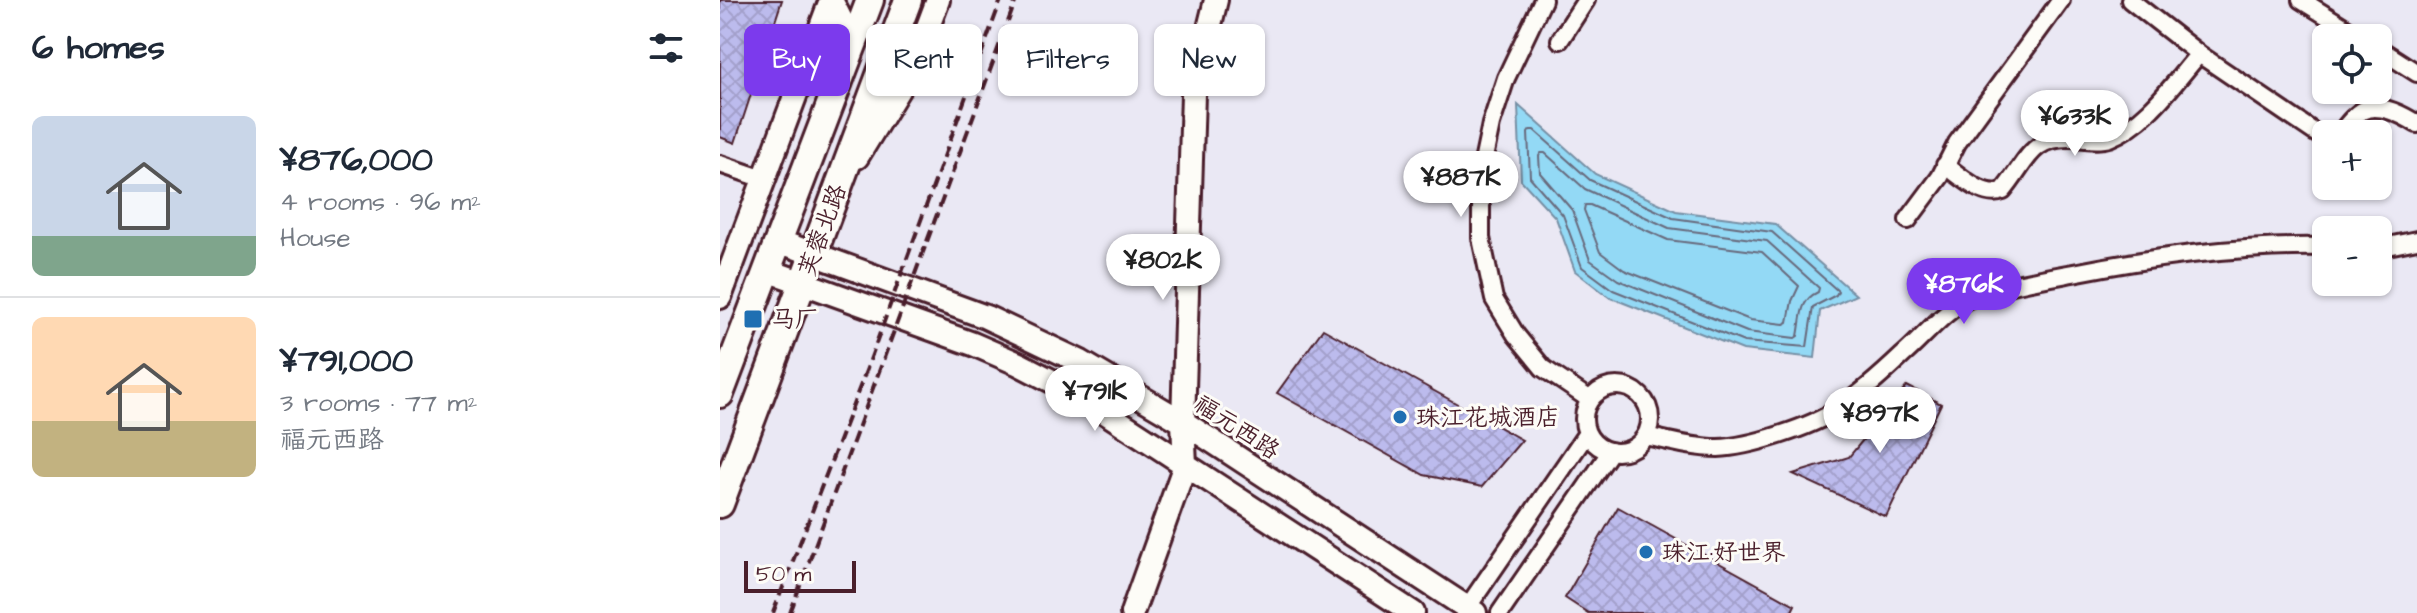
<!DOCTYPE html>
<meta charset="utf-8">
<style>
:root{--surface:#fff;--page:#f2f2f3;--text:#1f2937;--muted:#747a83;--line:#e0e1e3;--accent:#7c3aed}
body{margin:0;font-family:"Architects Daughter","LXGW WenKai TC",sans-serif;background:var(--page);color:var(--text);height:100vh;display:flex;flex-direction:column;font-size:30px;white-space:nowrap}
*{box-sizing:border-box;margin:0}
p{font-size:26px;color:var(--muted)}
.icon{flex:none;width:44px;height:44px;fill:none;stroke:currentColor;stroke-width:2;stroke-linecap:round;stroke-linejoin:round}
.map{position:relative;flex:1;overflow:hidden}
.details{display:flex;flex-direction:column;background:var(--surface);width:720px}
.details>*{flex:none}
.banner{position:absolute;left:24px;top:24px;width:760px;height:72px;display:flex;gap:16px}
.buttons{position:absolute;left:1592px;top:24px;display:grid;gap:16px}
.buttons a{display:grid;place-items:center;width:80px;height:80px;border-radius:12px;background:var(--surface);box-shadow:0 2px 6px #0004;font-size:40px}
.scale{position:absolute;left:24px;bottom:20px;width:112px;box-sizing:border-box;padding-left:8px;border:4px solid #4a1f2b;border-top:0;font-size:22px;line-height:28px;white-space:nowrap;color:#4a1f2b;-webkit-text-stroke:6px #fdfcf7;paint-order:stroke}
.price{position:absolute;translate:-50% -68px;padding:0 18px;border-radius:28px;background:#fff;color:#222;font-size:26px;line-height:52px;filter:drop-shadow(0 2px 4px #0008)}
.price::after{content:'';position:absolute;left:50%;top:48px;width:24px;height:18px;margin-left:-12px;background:inherit;clip-path:polygon(0 0,100% 0,50% 100%)}
.price.active{background:var(--accent);color:#fff}
ul{padding:0;list-style:none}
li{display:flex;align-items:center;gap:24px;height:200px;padding:0 32px}
li+li{border-top:2px solid var(--line)}
li span{display:grid;place-items:center;flex:none;width:224px;height:160px;border-radius:12px;color:#555}
li>.icon{margin-inline-start:auto}
span .icon{width:96px;height:96px;fill:#fffc;stroke-width:1}
li b{font-size:34px}
h2{display:flex;justify-content:space-between;align-items:center;height:96px;padding:0 32px;font-size:34px}
.tag{padding:0 28px;border-radius:12px;background:var(--surface);box-shadow:0 2px 6px #0004;font-size:28px;line-height:72px}
.tag.active{background:var(--accent);color:#fff}
main{display:flex;flex:1;min-height:0}
.map>svg:first-child{display:block}
</style>
<main>
<section class="details">
<h2>6 homes<svg class="icon" aria-label="filters" viewBox="0 0 24 24"><path d="M4 7h16M4 17h16"/><circle cx="9" cy="7" r="2"/><circle cx="15" cy="17" r="2"/></svg></h2>
<ul>
<li><span style="background:linear-gradient(#c9d6e8 75%,#7fa58c 0)"><svg class="icon" aria-label="home" viewBox="0 0 24 24"><path d="M3 11l9-7 9 7M6 9v11h12V9"/></svg></span><div><b>¥876,000</b><p>4 rooms · 96 m²</p><p>House</p></div></li>
<li><span style="background:linear-gradient(#ffd9b3 65%,#c2b280 0)"><svg class="icon" aria-label="home" viewBox="0 0 24 24"><path d="M3 11l9-7 9 7M6 9v11h12V9"/></svg></span><div><b>¥791,000</b><p>3 rooms · 77 m²</p><p>福元西路</p></div></li>
</ul>
</section>
<div class="map">
<svg width="1697" height="613" viewBox="0 0 1697 613">
<defs>
<pattern id="building-cross-hatch" width="8" height="8" patternUnits="userSpaceOnUse" patternTransform="scale(2)"><rect width="8" height="8" fill="#bcbbed"/><path d="M0 0l8 8M0 8l8-8" fill="none" stroke="#a3a0cb"/></pattern>
</defs>
<rect width="100%" height="100%" fill="#eae8f4"/>
<filter id="ink" filterUnits="userSpaceOnUse"><feTurbulence type="fractalNoise" baseFrequency=".0125" numOctaves="2"/><feDisplacementMap in="SourceGraphic" scale="16" xChannelSelector="R" yChannelSelector="G"/><feConvolveMatrix kernelMatrix="1 2 1 2 8 2 1 2 1" color-interpolation-filters="sRGB"/></filter>
<g filter="url(#ink)">
<!-- water -->
<path fill="#93d9f5" stroke="#768fa4" stroke-width="2" d="M 798,105 L 875,174 L 956,211 L 1055,224 L 1136,295 L 1100,311 L 1095,358 L 1023,350 L 889,297 L 855,271 L 836,218 L 801,180 Z"/>
<g fill="none" stroke-linecap="round" stroke-linejoin="round">
<!-- shore -->
<path stroke="#67697c" stroke-width="2" d="M 810,130 L 814,130 L 870,180 L 953,218 L 1052,232 L 1118,291 L 1116,295 L 1093,307 L 1087,347 L 1024,342 L 893,290 L 862,267 L 843,215 L 810,177 L 808,133 Z
M 821,153 L 825,153 L 865,189 L 949,228 L 1047,241 L 1099,288 L 1098,292 C 1079,301 1082,317 1078,336 L 1075,338 L 1027,332 L 898,280 L 870,260 L 852,210 L 820,173 L 819,156 Z
M 865,205 L 870,205 L 948,240 L 1042,252 L 1079,286 L 1072,301 L 1068,322 L 1064,324 L 1030,320 L 904,270 L 880,252 L 864,210 Z"/>
</g>
<!-- building -->
<path fill="url(#building-cross-hatch)" stroke="#4a1f2b" stroke-width="2" d="M 0,0 L 62,0 L 15,143 L 0,137 Z
M 603,329 L 802,440 L 762,487 L 704,475 L 557,393 Z
M 1187,386 L 1221,404 L 1166,517 L 1073,474 L 1129,457 Z
M 898,507 L 1075,605 L 1071,613 L 868,613 L 845,598 Z"/>
<g fill="none" stroke-linecap="round" stroke-linejoin="round">
<!-- street casing -->
<g stroke="#4a1f2b" stroke-width="22">
<path id="street" d="M 823,0 L 786,78 L 771,124 L 761,172 L 761,238 L 774,299 L 796,335 L 823,368 L 869,399
M 1410,0 L 1479,54 L 1606,140
M 1581,0 L 1642,38
M 840,40 L 866,0
M 1658,48 L 1697,73
M 1620,134 C 1626,126 1633,116 1642,111 C 1658,102 1683,115 1697,124
M 0,164 L 44,179
M 1225,165 C 1241,176 1263,199 1283,191 C 1306,164 1310,136 1352,138 C 1363,138 1378,142 1389,138 C 1427,123 1453,84 1479,54
M 1188,220 L 1220,177 L 1237,143 L 1341,0
M 1658,248 L 1697,240
M864 419a33 33 0 1 1 66 0a33 33 0 1 1-66 0Z
M 926,436 C 949,441 974,448 998,448 C 1029,447 1092,427 1118,409 C 1141,394 1163,374 1183,355 C 1205,336 1225,309 1253,297 C 1284,285 1320,279 1353,273 C 1435,257 1522,245 1606,247
M 747,608 L 867,433
M 780,613 L 891,451"/>
</g>
<!-- secondary casing -->
<g stroke="#4a1f2b" stroke-width="28">
<path id="secondary" d="M 111,0 L 121,20 L 130,53
M 137,157 L 194,64 L 218,0
M 58,241 L 266,317 L 361,362 L 463,422 L 755,613
M 47,270 L 253,344 L 299,364 L 357,394 L 693,613
M 0,297 L 111,0
M 412,613 L 465,465 L 463,422 L 473,94 L 496,0"/>
</g>
<!-- primary casing -->
<g stroke="#4a1f2b" stroke-width="32">
<path id="primary" d="M 0,394 L 150,0
M 0,504 L 188,0"/>
</g>
<!-- street -->
<use href="#street" stroke="#fdfcf7" stroke-width="16"/>
<!-- secondary -->
<use href="#secondary" stroke="#fdfcf7" stroke-width="22"/>
<!-- primary -->
<use href="#primary" stroke="#fdfcf7" stroke-width="26"/>
<!-- rail -->
<path stroke="#4a1f2b" stroke-width="4" stroke-dasharray="12 6" stroke-linecap="butt" d="M 53,613 L 149,363 L 281,0
M 70,613 L 296,0"/>
</g>
</g>
<!-- markers -->
<g fill="#1f6fb2" stroke="#fdfcf7" stroke-width="3">
<rect x="23" y="309" width="20" height="20" rx="4"/>
<circle cx="680" cy="417" r="8"/>
<circle cx="926" cy="552" r="8"/>
</g>
<g text-anchor="middle" stroke-width="6" stroke-linejoin="round" paint-order="stroke">
<!-- street labels -->
<g font-size="24" fill="#4a1f2b" stroke="#fdfcf7">
<text transform="translate(102 230) rotate(-70)" y="8">芙蓉北路</text>
<text transform="translate(517 427) rotate(33)" y="8">福元西路</text>
</g>
<!-- poi labels -->
<g font-size="24" fill="#4a1f2b" stroke="#fdfcf7" text-anchor="start">
<text x="51" y="327">马厂</text>
<text x="696" y="425">珠江花城酒店</text>
<text x="942" y="560">珠江·好世界</text>
</g>
</g>
</svg>
<div class="buttons">
<a><svg class="icon" aria-label="locate" viewBox="0 0 24 24"><circle cx="12" cy="12" r="6"/><path d="M12 2v4M12 18v4M2 12h4M18 12h4"/></svg></a>
<a>+</a>
<a>−</a>
</div>
<div class="scale">50 m</div>
<b class="price" style="left:1355px;top:158px">¥633K</b>
<b class="price" style="left:741px;top:219px">¥887K</b>
<b class="price" style="left:443px;top:302px">¥802K</b>
<b class="price active" style="left:1244px;top:326px">¥876K</b>
<b class="price" style="left:375px;top:433px">¥791K</b>
<b class="price" style="left:1160px;top:455px">¥897K</b>
<div class="banner">
<a class="tag active">Buy</a>
<a class="tag">Rent</a>
<a class="tag">Filters</a>
<a class="tag">New</a>
</div>
</div>
</main>
